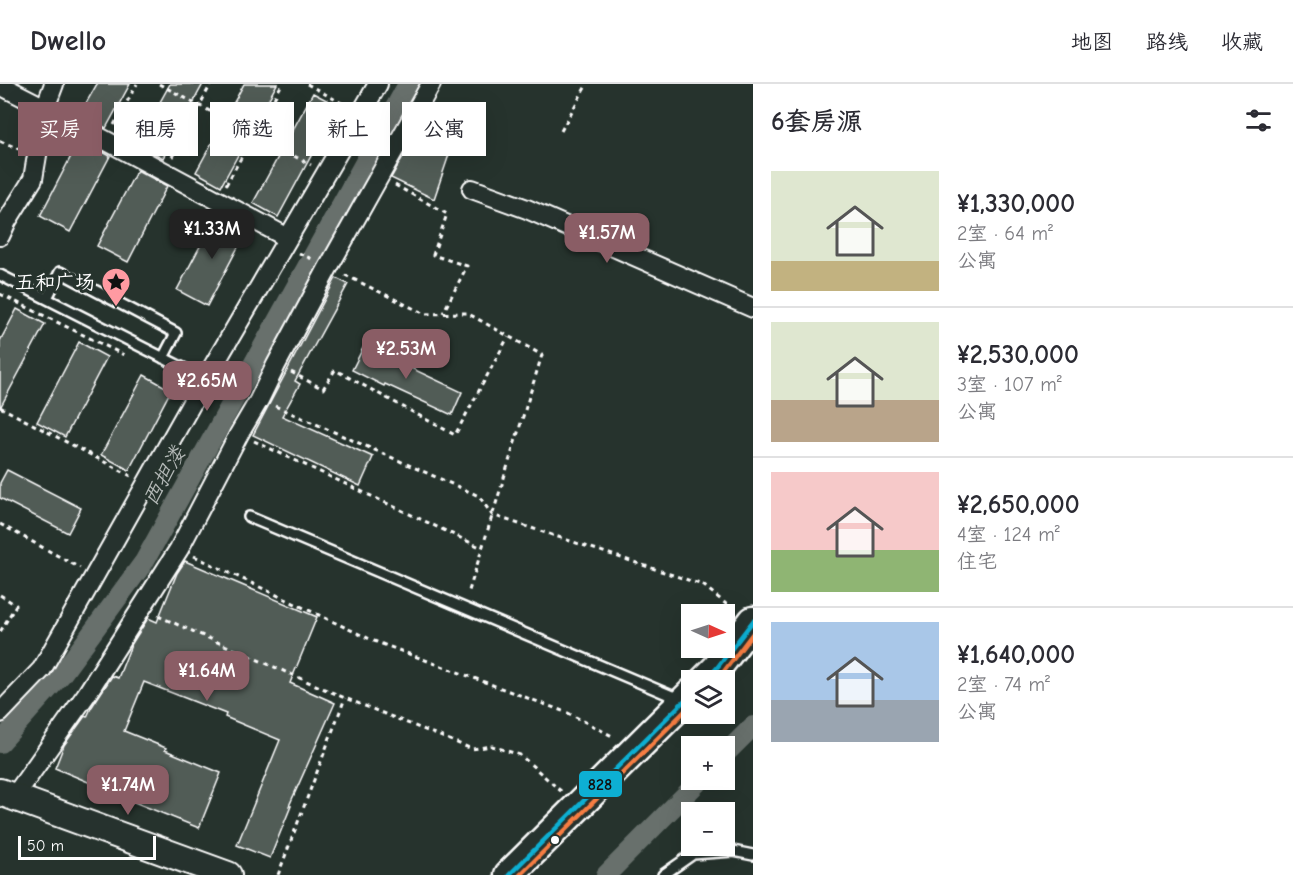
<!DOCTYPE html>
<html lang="zh">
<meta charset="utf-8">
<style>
:root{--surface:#fff;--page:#f7f7f7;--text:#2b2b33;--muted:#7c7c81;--line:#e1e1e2;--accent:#8a5d65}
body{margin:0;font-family:"Comic Neue","LXGW WenKai TC",sans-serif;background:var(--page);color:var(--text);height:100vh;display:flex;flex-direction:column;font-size:22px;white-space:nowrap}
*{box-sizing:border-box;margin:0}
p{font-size:20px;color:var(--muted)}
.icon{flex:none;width:33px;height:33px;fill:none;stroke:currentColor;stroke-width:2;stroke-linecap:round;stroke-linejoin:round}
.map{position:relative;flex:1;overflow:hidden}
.drawer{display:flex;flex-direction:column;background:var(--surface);width:540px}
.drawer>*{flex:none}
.top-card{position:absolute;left:18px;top:18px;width:570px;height:54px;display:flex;gap:12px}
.needle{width:39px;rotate:93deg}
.fabs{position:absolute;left:681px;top:520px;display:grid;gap:12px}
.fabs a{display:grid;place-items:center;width:54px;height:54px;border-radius:0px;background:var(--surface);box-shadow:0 6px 24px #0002;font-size:30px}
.scale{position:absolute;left:18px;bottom:15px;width:138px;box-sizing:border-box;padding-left:6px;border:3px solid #fff;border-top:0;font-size:16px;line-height:21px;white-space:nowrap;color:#fff;-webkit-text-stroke:4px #26332d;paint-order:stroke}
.price{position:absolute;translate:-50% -51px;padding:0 14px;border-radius:12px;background:var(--accent);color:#fff;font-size:20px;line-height:39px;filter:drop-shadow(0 2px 3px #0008)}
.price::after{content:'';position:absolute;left:50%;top:36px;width:18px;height:14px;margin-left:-9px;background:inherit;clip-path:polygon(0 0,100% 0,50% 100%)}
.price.active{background:#222;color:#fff}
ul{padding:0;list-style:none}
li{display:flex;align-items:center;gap:18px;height:150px;padding:0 18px}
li+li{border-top:2px solid var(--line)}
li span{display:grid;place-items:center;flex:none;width:168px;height:120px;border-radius:0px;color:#555}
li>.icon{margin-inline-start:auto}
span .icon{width:72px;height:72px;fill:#fffc;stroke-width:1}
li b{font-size:26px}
h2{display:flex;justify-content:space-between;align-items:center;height:72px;padding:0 18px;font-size:26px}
.chip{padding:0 21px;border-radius:0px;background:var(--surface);box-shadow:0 6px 24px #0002;font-size:21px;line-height:54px}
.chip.active{background:var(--accent);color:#fff}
header{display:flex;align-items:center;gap:36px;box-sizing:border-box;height:84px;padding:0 30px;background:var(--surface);border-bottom:2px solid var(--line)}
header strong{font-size:28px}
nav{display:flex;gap:33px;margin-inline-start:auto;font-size:21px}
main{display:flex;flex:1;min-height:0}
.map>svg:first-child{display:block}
</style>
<header>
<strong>Dwello</strong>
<nav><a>地图</a><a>路线</a><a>收藏</a></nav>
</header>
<main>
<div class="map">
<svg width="753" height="791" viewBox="0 0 753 791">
<rect width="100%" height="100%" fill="#26332d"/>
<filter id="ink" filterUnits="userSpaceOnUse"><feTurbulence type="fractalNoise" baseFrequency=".0167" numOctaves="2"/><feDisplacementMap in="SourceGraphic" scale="12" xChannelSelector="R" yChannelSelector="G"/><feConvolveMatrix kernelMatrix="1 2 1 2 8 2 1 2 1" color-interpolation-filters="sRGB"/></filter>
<g filter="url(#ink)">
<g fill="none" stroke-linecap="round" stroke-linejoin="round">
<!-- canal -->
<path stroke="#67706c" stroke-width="20" d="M 0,659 L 61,591 L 144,478 L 408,0
M 724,671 L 753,642
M 606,791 L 700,696"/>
</g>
<!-- building -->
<path fill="#515c57" stroke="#fff" stroke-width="1.5" d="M 97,0 L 130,0 L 106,44 L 90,35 L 91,34 L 81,28 Z
M 170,0 L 203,0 L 163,74 L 148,66 L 149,64 L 138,58 Z
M 244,0 L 277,0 L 221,102 L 196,88 Z
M 313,9 L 338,22 L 278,133 L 253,119 Z
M 418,46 L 452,62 L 434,115 L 391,94 Z
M 80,55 L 110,72 L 70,148 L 40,132 Z
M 137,86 L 167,102 L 128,178 L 97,162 Z
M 217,130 L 247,146 L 207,222 L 177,206 Z
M 336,194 L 348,200 L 295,297 L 300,300 L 282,332 L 373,373 L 360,402 L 253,351 Z
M 17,225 L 45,240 L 0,324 L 0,257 Z
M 79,258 L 107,273 L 65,353 L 37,338 Z
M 365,260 L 397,276 L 396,277 L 462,308 L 452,331 L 385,300 L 384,302 L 352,286 Z
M 144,291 L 171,306 L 129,386 L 101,371 Z
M 7,386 L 81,424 L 68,449 L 0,414 L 0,399 Z
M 185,477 L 317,533 L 290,599 L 335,619 L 289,722 L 291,722 L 270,774 L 237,761 L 280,656 L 225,633 L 226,630 L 144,598 L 124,647 L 166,664 L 165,666 L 221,689 L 199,744 L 104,706 L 105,705 L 55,684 L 64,661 L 85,632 L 87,633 L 91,624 L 112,592 L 118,594 L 131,561 L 148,534 L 157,538 L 177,489 Z"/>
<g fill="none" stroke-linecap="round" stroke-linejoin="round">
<!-- lane casing -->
<g stroke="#fff" stroke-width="14">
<path id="lane" d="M 0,191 L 205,295
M 47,214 L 60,188 L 176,249 L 163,274
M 249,433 L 679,615
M 663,791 L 693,770 L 733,767 L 753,771"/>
</g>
<!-- street casing -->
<g stroke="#fff" stroke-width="22">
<path id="street" d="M 0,1 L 45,24 L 288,154
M 472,105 L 527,125 L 753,224
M 0,152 L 7,137 L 33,95 L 45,24 L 54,0
M 0,629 L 42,585 L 198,308 L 378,0
M 14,713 L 86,611 L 179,465 L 239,350 L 259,316 L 276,281 L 328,184 L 431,0"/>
</g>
<!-- secondary casing -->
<g stroke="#fff" stroke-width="30">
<path id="secondary" d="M 0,708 L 228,791"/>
</g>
<!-- primary casing -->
<g stroke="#fff" stroke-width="33">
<path id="primary" d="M 704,597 L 716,585 L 753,537
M 509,791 L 692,609"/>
</g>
<!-- path -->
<path stroke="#fff" stroke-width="3" stroke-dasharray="4.5 4.5" stroke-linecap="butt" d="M 159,0 L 311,81
M 307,0 L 345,21
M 114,41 L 137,0
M 561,47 L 587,0
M 0,57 L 19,65
M 172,73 L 211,0
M 226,101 L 282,0
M 395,101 L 447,130 L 433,171 L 467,182 L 443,229
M 299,169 L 312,175
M 345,191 L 425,230 L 467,229 L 542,271 L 468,510
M 0,210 L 124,271
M 291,288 L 323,305 L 335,286 L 455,351 L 508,253
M 275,322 L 479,412 L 492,431 L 703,501 L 732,525
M 0,323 L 131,392
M 254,357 L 482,464
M 0,440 L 80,484
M 194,472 L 374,557 L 568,629 L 614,653
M 0,511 L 16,521 L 0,548
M 158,532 L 345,614 L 472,665 L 492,662 L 520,671 L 562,708
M 278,791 L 345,614"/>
<!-- lane -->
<use href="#lane" stroke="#26332d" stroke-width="9"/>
<!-- street -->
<use href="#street" stroke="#26332d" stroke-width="18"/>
<!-- secondary -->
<use href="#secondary" stroke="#26332d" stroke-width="26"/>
<!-- primary -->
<use href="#primary" stroke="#26332d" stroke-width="28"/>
<!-- bus-1 casing -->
<g stroke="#26332d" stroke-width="9">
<path id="bus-1" d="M 704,597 L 716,585 L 753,537
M 509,791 L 692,609"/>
</g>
<!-- bus-2 casing -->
<g stroke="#26332d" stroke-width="9">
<path id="bus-2" d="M 715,597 L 722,590 L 753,549
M 520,791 L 692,620"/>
</g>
<!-- bus-1 -->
<use href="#bus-1" stroke="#0dafd3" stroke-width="4.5"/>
<!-- bus-2 -->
<use href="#bus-2" stroke="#f77d43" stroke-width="4.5"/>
</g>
</g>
<!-- icons -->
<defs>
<g id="sight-pin" transform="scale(1.5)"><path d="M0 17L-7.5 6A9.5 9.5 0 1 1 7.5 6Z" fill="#ff9aa2" stroke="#26332d"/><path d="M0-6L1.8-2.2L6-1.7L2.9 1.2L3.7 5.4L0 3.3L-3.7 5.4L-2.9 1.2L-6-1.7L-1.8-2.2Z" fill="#111"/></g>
</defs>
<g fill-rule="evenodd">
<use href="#sight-pin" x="116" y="198"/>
</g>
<!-- markers -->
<circle fill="#fff" stroke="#26332d" stroke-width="2" cx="555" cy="756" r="5"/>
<g text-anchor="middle" stroke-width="6" stroke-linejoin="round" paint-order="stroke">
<!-- poi labels -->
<g font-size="20" fill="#fff" stroke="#26332d" text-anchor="end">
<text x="95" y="205">五和广场</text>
</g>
<!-- water labels -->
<g font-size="21" font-style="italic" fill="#b3b8b6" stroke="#26332d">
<text transform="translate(164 392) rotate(-61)" y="7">西担溇</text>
</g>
</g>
<rect stroke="#26332d" stroke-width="2" x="578" y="686" width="45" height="28" rx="6" fill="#0dafd3"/>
<g font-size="16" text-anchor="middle" font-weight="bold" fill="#111">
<text x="600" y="706">828</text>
</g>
</svg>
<div class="fabs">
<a><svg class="needle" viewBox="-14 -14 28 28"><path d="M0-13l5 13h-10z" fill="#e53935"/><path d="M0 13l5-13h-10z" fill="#7c7c81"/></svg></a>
<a><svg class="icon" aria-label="layers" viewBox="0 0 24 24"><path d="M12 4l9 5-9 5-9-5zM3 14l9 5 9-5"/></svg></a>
<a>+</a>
<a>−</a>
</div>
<div class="scale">50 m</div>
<b class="price active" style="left:212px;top:176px">¥1.33M</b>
<b class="price" style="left:607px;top:180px">¥1.57M</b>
<b class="price" style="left:406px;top:296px">¥2.53M</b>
<b class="price" style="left:207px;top:328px">¥2.65M</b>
<b class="price" style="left:207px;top:618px">¥1.64M</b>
<b class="price" style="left:128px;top:732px">¥1.74M</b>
<div class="top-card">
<a class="chip active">买房</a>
<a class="chip">租房</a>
<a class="chip">筛选</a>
<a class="chip">新上</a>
<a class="chip">公寓</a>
</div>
</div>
<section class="drawer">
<h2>6套房源<svg class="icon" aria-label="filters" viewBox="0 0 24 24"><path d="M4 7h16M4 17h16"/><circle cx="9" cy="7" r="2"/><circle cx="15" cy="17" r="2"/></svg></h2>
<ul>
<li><span style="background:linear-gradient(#dfe7d0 75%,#c2b280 0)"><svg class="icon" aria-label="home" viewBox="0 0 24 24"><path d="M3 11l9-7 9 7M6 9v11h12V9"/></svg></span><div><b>¥1,330,000</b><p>2室 · 64 m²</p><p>公寓</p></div></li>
<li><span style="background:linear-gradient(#dfe7d0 65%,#b9a48a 0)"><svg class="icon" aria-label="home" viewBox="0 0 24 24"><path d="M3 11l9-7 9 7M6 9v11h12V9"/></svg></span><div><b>¥2,530,000</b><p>3室 · 107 m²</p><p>公寓</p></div></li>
<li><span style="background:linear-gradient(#f6c9c9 65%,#8fb573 0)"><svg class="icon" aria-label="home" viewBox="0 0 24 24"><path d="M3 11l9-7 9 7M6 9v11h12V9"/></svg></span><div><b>¥2,650,000</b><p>4室 · 124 m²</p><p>住宅</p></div></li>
<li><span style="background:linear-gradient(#a9c7e8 65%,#9aa5b1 0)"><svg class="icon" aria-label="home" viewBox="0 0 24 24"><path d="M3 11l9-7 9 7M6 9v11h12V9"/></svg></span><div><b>¥1,640,000</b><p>2室 · 74 m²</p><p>公寓</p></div></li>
</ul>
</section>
</main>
